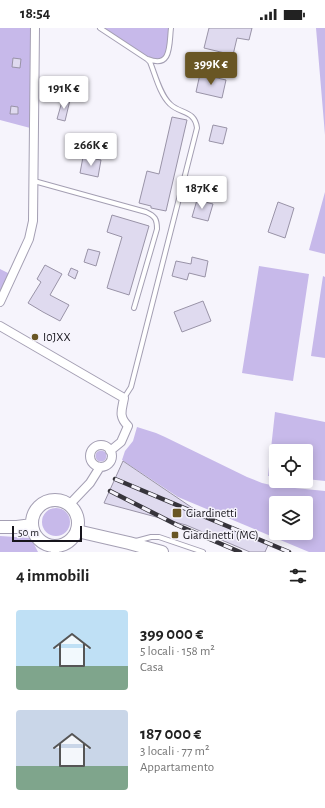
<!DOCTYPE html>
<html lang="it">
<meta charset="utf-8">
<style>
:root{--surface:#fff;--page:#f6f6f6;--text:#222;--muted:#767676;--accent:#695624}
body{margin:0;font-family:"Alegreya Sans",sans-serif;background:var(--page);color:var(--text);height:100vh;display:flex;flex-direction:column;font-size:15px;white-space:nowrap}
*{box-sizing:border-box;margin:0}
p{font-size:13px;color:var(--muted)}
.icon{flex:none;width:22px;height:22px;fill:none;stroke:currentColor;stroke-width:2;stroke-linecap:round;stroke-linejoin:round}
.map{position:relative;height:524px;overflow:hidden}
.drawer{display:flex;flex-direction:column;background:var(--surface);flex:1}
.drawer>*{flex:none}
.buttons{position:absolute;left:269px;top:416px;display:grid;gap:8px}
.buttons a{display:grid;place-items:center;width:44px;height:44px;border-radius:4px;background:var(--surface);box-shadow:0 2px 10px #0003;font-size:20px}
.scale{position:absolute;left:12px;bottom:10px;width:70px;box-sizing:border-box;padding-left:4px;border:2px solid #17151c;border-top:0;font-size:11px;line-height:14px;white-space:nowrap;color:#17151c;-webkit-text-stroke:3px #f6f4fc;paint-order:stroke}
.price{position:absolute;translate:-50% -34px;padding:0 9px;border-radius:4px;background:#fff;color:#222;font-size:13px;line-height:26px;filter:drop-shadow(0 1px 2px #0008)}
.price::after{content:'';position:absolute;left:50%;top:24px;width:12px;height:9px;margin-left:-6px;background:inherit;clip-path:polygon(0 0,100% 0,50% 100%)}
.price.current{background:var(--accent);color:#fff}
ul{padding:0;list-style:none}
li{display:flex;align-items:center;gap:12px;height:100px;padding:0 16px}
li span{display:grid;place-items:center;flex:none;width:112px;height:80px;border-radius:4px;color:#555}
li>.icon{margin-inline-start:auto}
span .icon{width:48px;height:48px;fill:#fffc;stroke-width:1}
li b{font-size:17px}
h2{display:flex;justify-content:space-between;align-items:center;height:48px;padding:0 16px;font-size:17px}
.status{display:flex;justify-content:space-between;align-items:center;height:28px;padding:0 20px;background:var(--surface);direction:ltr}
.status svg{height:11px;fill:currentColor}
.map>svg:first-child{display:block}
</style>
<div class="status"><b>18:54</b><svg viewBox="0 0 49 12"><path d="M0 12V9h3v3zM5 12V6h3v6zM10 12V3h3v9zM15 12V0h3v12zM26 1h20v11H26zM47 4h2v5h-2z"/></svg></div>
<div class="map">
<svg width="325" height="524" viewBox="0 0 325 524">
<rect width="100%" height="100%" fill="#f6f4fc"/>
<!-- green -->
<path fill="#c7b9ea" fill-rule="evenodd" d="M 0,0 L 35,0 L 34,101 L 0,92 Z
M 100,0 L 171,0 L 169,23 L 163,33 L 139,26 Z
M 316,0 L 325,0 L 325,107 Z
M 325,164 L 325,226 L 309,222 Z
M 259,238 L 309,246 L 293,353 L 242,345 Z
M 0,241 L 12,247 L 0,274 Z
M 323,248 L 325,249 L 325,330 L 311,328 Z
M 275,384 L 325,394 L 325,453 L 306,451 L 306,423 L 276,423 L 276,448 L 268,448 Z
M 137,399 L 156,405 L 165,409 L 247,449 L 262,455 L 275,458 L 325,463 L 325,524 L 309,524 L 178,469 L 122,432 L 125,423 L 133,413 ZM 276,475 L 306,475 L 306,505 L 276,505 Z
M95.5 428a5.5 5.5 0 1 1 11 0a5.5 5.5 0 1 1-11 0Z
M42 494a14 14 0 1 1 28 0a14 14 0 1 1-28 0Z
M 0,508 L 31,510 L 38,524 L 0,524 Z"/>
<!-- building -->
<path fill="#dfdaef" stroke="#9993a7" d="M 209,0 L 252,0 L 249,12 L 237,10 L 233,27 L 204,20 Z
M 13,30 L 21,31 L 20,40 L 12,39 Z
M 200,46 L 226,52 L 222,70 L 196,64 Z
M 63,70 L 70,72 L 65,93 L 57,91 Z
M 11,78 L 18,79 L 18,86 L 10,86 Z
M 172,89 L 187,92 L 166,183 L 151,180 L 151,178 L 139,175 L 147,143 L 159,146 Z
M 213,97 L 227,100 L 223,116 L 209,113 Z
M 83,129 L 101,132 L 98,149 L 80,145 Z
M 197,172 L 213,176 L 208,193 L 192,189 Z
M 278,174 L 294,180 L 285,210 L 268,204 Z
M 112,187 L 149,198 L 129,267 L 107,260 L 122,209 L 107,204 Z
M 88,221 L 100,224 L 96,238 L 84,234 Z
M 192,229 L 208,233 L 205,249 L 189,245 L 187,252 L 172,248 L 176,233 L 191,236 Z
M 45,237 L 62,246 L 50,267 L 69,277 L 60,293 L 43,284 L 28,275 L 41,254 L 37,251 Z
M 71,240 L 78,243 L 75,251 L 68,247 Z
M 203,273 L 211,293 L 182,304 L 174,284 Z
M 123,433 L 194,481 L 207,486 L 206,488 L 269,515 L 265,524 L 250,524 L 186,497 L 104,475 Z"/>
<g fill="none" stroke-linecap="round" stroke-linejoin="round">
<!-- service casing -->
<g stroke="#a49fb3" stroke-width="6">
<path id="service" d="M 100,0 L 147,31 L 150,34 C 155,46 160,67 170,76 C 180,86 195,82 197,100 L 131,359 L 124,370
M 148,31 C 172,41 169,16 171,0
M 34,153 L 146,184 C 155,188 157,191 157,201 L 134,280
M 136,513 L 151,509 L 159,509 L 203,524"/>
</g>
<!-- minor casing -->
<g stroke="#a49fb3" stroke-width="10">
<path id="minor" d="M 0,274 L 29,211 L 33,193 L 35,0
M 0,298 L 124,370 C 122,382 118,388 128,398 L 121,414 L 110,423
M90 428a11 11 0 1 1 22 0a11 11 0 1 1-22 0Z
M 69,477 L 90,455 L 100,439
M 55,524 L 56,519"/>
</g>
<!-- primary casing -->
<g stroke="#a49fb3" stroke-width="14">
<path id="primary" d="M32 495a23 23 0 1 1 46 0a23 23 0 1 1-46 0Z
M 0,499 L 17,499 L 32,497
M 77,503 L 129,515 L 162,524"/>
</g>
<!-- service -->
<use href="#service" stroke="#fff" stroke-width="4"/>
<!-- minor -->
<use href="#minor" stroke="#fff" stroke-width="8"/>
<!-- primary -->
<use href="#primary" stroke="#fff" stroke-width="12"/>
<!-- rail casing -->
<g stroke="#36343b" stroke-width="4.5">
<path id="rail" d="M 115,451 L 289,524
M 110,463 L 177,497 L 240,524"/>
</g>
<!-- rail -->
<use href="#rail" stroke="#f6f4fc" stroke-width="3" stroke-dasharray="9" stroke-linecap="butt"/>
</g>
<!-- markers -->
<g fill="#695624" stroke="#f6f4fc" stroke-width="1.5">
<circle cx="35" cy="309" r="4"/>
<rect x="172" y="480" width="10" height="10" rx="2"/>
<rect x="171" y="503" width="8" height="8" rx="2"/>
</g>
<g text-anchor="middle" stroke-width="3" stroke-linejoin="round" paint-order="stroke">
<!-- poi labels -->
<g font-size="12" fill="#17151c" stroke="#f6f4fc" text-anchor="start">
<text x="43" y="313">I0JXX</text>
<text x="186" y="489">Giardinetti</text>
<text x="183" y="511">Giardinetti (MC)</text>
</g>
</g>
</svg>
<div class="buttons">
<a><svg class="icon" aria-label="locate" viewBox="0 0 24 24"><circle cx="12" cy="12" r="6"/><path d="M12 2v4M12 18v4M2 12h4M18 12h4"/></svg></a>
<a><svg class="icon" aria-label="layers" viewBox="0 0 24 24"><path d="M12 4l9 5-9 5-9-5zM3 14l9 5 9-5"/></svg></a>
</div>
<div class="scale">50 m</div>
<b class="price current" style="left:211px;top:58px">399K €</b>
<b class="price" style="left:64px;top:82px">191K €</b>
<b class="price" style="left:91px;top:139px">266K €</b>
<b class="price" style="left:202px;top:182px">187K €</b>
</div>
<section class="drawer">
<h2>4 immobili<svg class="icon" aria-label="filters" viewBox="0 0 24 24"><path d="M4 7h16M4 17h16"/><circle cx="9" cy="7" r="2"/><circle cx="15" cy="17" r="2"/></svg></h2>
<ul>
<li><span style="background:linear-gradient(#bfe0f5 70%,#7fa58c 0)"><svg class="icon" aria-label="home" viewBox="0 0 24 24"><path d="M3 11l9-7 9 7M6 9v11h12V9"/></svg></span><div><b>399 000 €</b><p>5 locali · 158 m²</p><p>Casa</p></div></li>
<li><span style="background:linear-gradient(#c9d6e8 70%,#7fa58c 0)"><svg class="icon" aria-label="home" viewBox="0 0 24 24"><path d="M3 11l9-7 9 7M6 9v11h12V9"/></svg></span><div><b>187 000 €</b><p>3 locali · 77 m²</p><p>Appartamento</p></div></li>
</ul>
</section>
